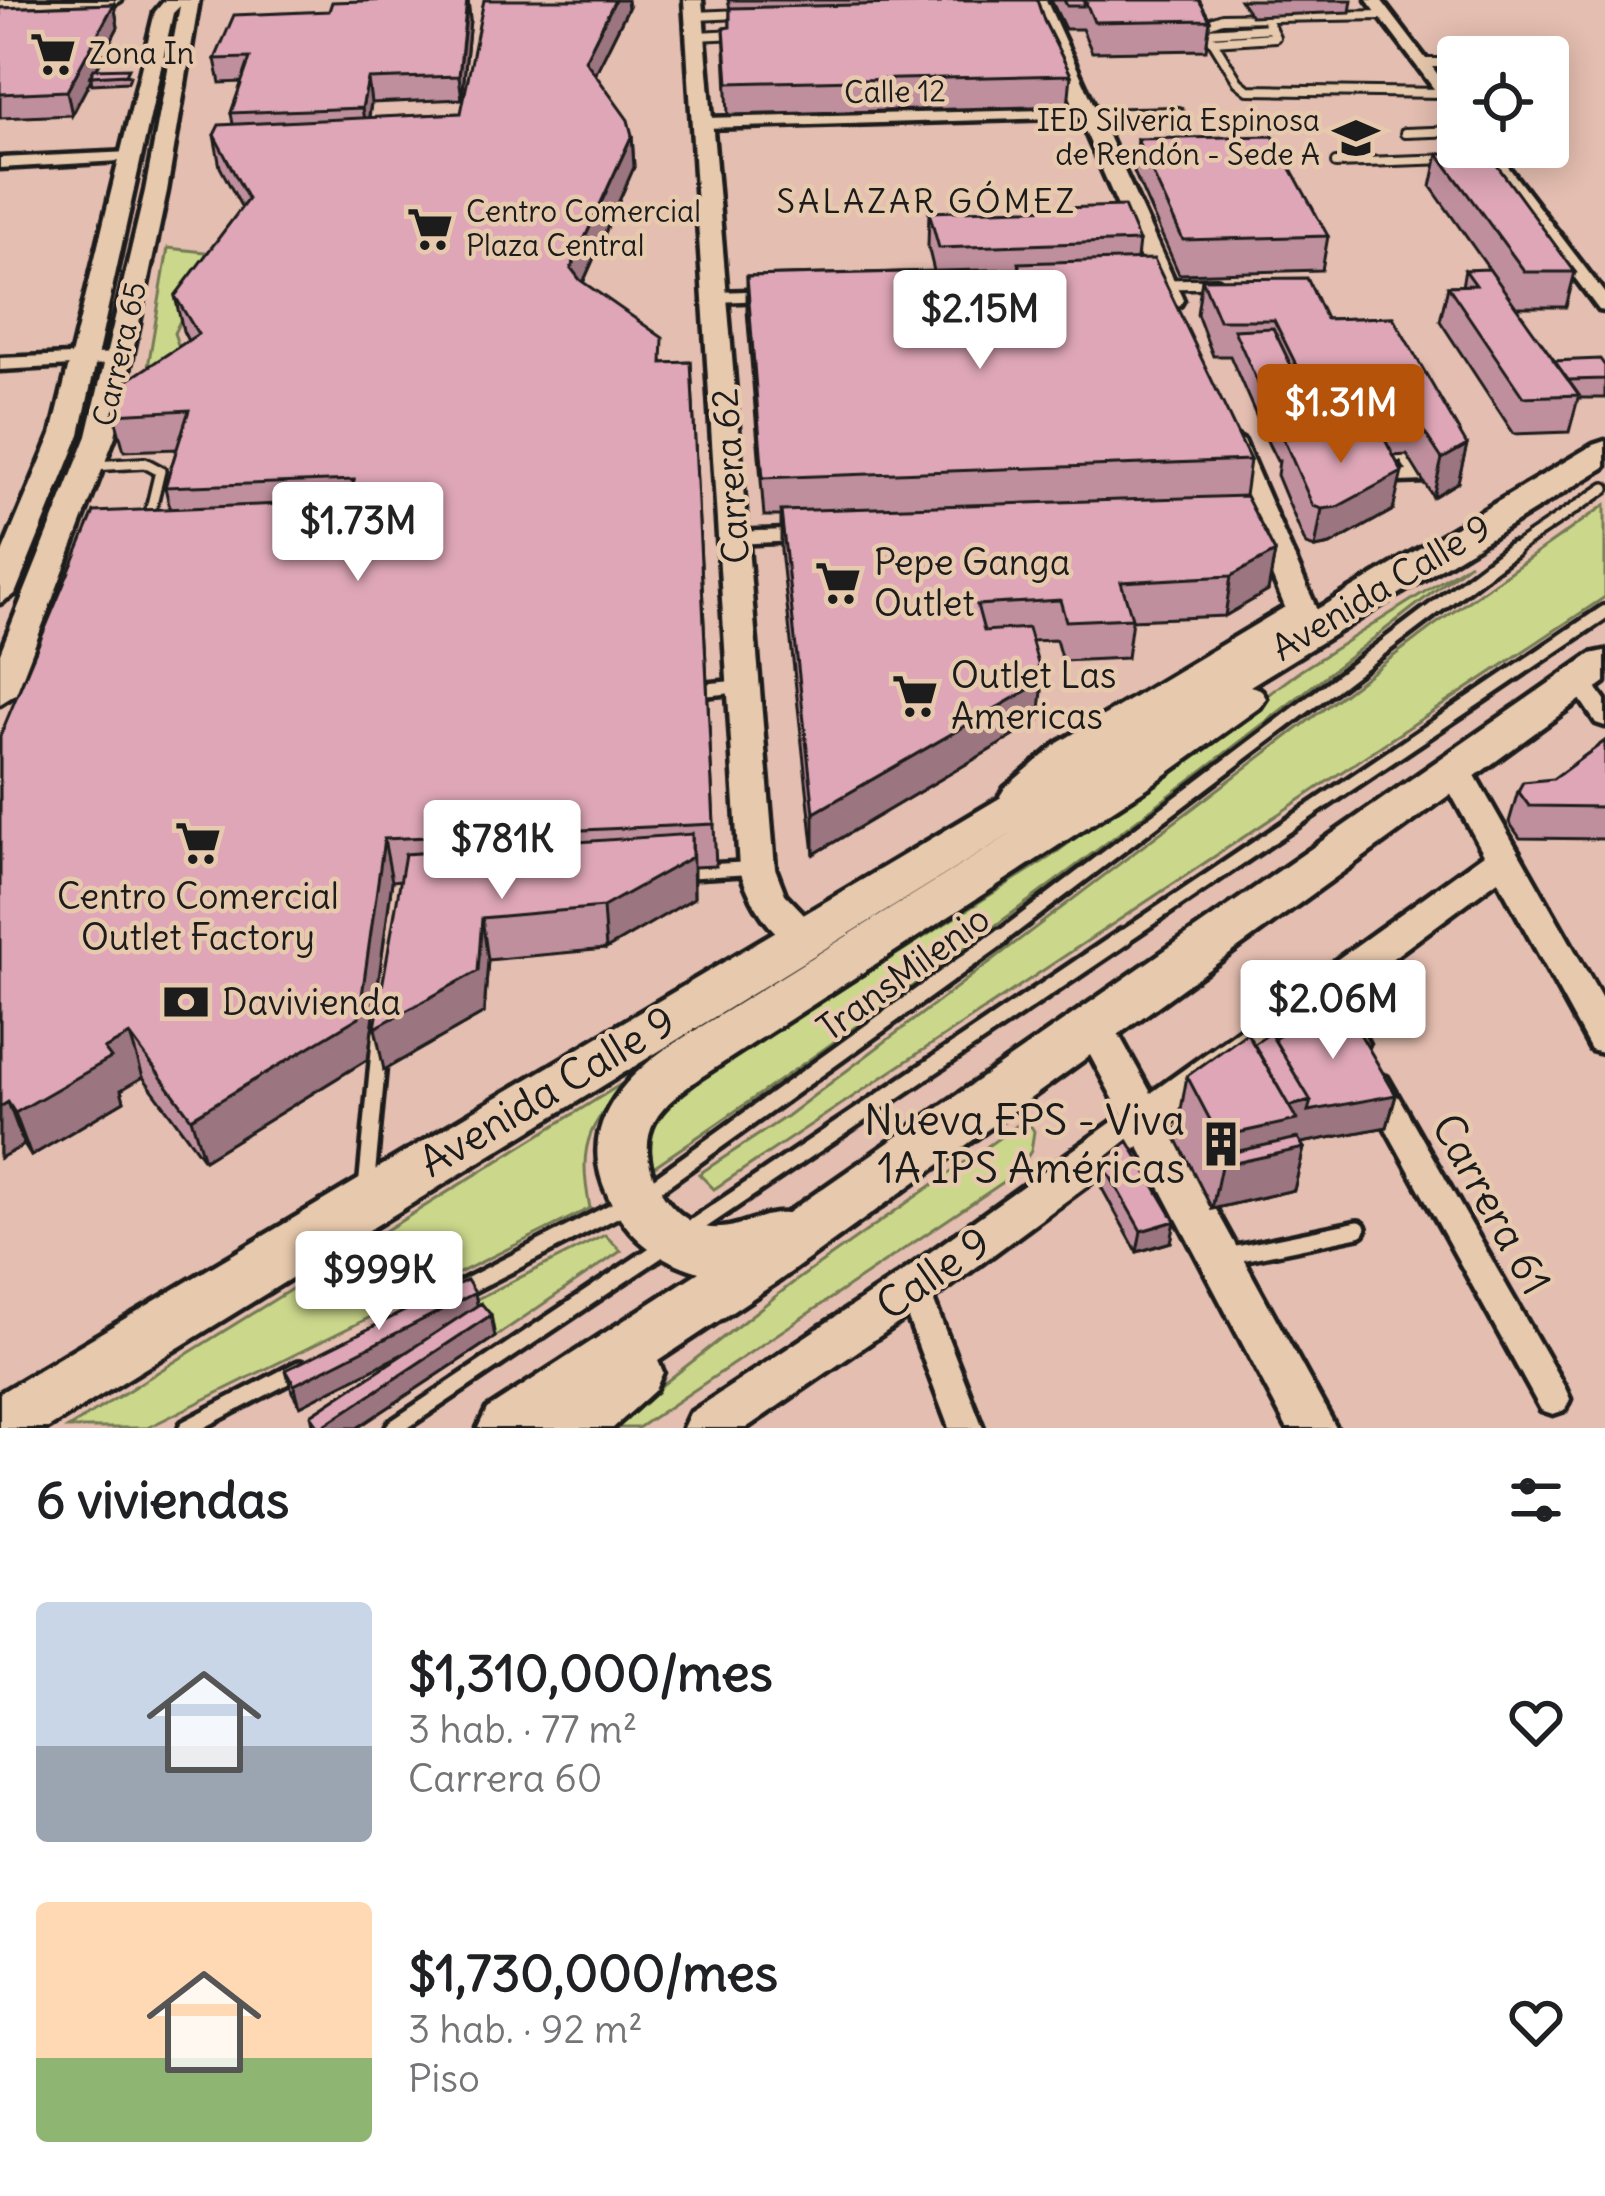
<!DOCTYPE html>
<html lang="es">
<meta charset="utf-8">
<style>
:root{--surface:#fff;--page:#f2f2f2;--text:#202124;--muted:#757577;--accent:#b45309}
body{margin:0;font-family:Delius,sans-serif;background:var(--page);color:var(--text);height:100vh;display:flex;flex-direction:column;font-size:45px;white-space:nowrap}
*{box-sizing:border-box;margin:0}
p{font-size:39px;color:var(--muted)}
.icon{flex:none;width:66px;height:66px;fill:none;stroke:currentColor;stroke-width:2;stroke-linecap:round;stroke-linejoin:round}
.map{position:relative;height:1428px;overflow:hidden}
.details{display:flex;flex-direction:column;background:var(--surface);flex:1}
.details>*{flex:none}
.controls{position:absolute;left:1437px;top:36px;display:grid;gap:24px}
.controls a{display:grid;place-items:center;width:132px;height:132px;border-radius:12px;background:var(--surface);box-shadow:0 6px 30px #0003;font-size:60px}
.price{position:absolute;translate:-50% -102px;padding:0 27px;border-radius:12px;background:#fff;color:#222;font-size:39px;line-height:78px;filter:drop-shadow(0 3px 6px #0008)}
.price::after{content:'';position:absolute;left:50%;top:72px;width:36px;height:27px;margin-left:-18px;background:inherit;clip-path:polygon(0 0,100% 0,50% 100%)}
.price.selected{background:var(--accent);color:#fff}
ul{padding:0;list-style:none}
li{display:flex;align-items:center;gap:36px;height:300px;padding:0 36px}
li span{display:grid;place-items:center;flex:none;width:336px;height:240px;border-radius:12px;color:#555}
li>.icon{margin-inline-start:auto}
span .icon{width:144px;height:144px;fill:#fffc;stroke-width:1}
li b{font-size:51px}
h2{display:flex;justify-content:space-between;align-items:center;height:144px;padding:0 36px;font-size:51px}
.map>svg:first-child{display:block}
</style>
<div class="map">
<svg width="1605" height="1428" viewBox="0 0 1605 1428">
<rect width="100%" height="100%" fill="#e4beb0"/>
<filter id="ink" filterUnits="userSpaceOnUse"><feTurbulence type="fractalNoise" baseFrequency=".00833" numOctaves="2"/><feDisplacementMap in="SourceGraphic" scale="24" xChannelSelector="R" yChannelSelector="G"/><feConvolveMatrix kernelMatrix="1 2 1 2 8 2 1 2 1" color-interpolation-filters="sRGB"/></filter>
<g filter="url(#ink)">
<!-- green -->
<path fill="#cbd78b" stroke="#747a54" stroke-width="3" d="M 168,248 L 214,253 L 174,333 L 182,356 L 148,367 Z
M 1605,505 L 1605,597 L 714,1189 L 699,1174 L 787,1116 L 1433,626 Z
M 1470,563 C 1203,773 931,980 649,1170 L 645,1124 L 653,1107 L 713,1063 L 836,993 L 1050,857 L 1300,671 Z
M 639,1073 C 591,1121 576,1139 590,1208 L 147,1428 L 68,1428 Z
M 1026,1119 L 1034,1131 L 1031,1151 L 1017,1173 L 638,1428 L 607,1428 L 794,1282 Z
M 605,1235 L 621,1251 L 495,1337 L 471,1302 Z"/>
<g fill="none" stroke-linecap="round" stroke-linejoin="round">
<!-- lane-far3 casing -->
<g stroke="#1c1c1c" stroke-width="14">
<path id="lane-far3" d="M 1385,15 L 1222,18 L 1203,25 L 1238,82 L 1248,90 L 1444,93
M 695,16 L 741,14
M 1207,32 L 1271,28
M 696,36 L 738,34
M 1213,41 L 1275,37 L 1265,17
M 1421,63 L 1458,63
M 1088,114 L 1178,112
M 1405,133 L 1458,131
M 1336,163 L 1449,159"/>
</g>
<!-- lane-far2 casing -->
<g stroke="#1c1c1c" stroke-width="16">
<path id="lane-far2" d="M 1165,284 L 1217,283
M 93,466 L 145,463 L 160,471 L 150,513
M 1509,552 L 1605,488"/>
</g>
<!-- lane-far1 casing -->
<g stroke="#1c1c1c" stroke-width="21">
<path id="lane-far1" d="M 692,691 L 743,686
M 681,872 L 751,868
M 997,940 L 1513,549
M 1119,940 L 1605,612"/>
</g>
<!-- lane casing -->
<g stroke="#1c1c1c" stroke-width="24">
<path id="lane" d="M 366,1189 L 381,1030
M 644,1194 L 1001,937
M 689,1230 L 1124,937
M 1227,1256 L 1358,1229
M 458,1291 L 627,1204
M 187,1428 L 300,1369
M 394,1428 L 667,1245"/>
</g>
<!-- street casing -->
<g stroke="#1c1c1c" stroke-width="9">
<path id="street" d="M 1367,0 L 1381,0 L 1458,101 L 1458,116 L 1453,114 Z
M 1088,109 L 1093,111 L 1093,117 L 703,128 L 695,123 L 703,118 Z
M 1477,147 L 1493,147 L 1605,294 L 1605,311 L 1599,310 Z
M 131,152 L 139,157 L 137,160 L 0,168 L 0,158 Z
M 780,290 L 786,291 L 786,299 L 717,302 L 708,297 L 717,292 Z
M 118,353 L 127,359 L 125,363 L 0,370 L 0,358 Z
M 1407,449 L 1414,451 L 1430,477 L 1427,481 L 1371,483 L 1356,457 L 1366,451 ZM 1401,461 L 1407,471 L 1385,473 L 1379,462 Z
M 810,529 L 821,535 L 818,540 L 734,544 L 723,538 L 734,532 Z
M 1580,674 L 1588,676 L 1605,700 L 1605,726 L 1596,723 L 1568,681 Z
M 1323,979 L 1333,982 L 1364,1036 L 1368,1044 L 1364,1052 L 1354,1055 L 1344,1052 L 1309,989 L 1313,982 Z
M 1377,1074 L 1387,1077 L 1565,1388 L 1570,1399 L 1565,1410 L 1553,1414 L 1541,1410 L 1362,1085 L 1367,1077 Z
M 913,1275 L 924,1279 L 929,1289 L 983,1428 L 949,1428 L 897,1289 L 902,1279 Z"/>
</g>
<!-- secondary casing -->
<g stroke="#1c1c1c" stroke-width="9">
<path id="secondary" d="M 165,0 L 199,0 L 167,191 L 115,436 L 16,694 L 0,704 L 0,653 L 87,436 L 145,191 L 180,6 L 173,13 L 80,434 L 15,594 L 0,603 L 0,558 L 52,434 L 155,12 Z
M 684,0 L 702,0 L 775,868 L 785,894 L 824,935 L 818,944 C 777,957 750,900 739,868 Z
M 1028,0 L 1046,0 L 1183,300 L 1180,305 L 1171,307 L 1159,300 Z
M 1230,433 L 1244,441 L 1317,610 L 1082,759 L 1029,804 L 1005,804 L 1000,796 L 1005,788 L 1058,743 L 1285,607 L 1216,441 Z
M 1455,759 L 1467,762 L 1472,770 L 1605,1004 L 1605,1054 L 1591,1050 L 1498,880 L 1169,1124 L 1336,1428 L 1287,1428 L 1139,1147 L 929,1302 L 746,1428 L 683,1428 L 690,1413 L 897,1276 L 1122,1115 L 1074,1025 L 1080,1015 L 1094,1010 L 1108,1015 L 1151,1093 L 1484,854 L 1438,770 L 1443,762 Z"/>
</g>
<!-- primary casing -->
<g stroke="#1c1c1c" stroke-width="9">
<path id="primary" d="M 0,0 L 121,0 L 111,6 L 0,10 Z"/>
</g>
<!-- highway casing -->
<g stroke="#1c1c1c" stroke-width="9">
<path id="highway" d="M 1605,441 L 1605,467 L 1250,686 L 1260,689 L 1266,698 L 1260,707 L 1147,788 L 701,1077 C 685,1089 664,1103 654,1122 C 634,1159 665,1217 705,1227 C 734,1234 760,1211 786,1214 L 1591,654 L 1605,651 L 1605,682 L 777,1282 L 658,1361 L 663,1372 L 655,1390 L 613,1428 L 478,1428 L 487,1409 L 699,1272 C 657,1259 629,1239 609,1198 C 578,1135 613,1087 665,1049 L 1019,829 L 48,1428 L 0,1428 L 0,1393 L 1593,445 Z"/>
</g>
<!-- lane-far3 -->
<use href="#lane-far3" stroke="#e7c9ad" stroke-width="8"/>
<!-- lane-far2 -->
<use href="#lane-far2" stroke="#e7c9ad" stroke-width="9"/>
<!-- lane-far1 -->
<use href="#lane-far1" stroke="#e7c9ad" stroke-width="12"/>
<!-- lane -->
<use href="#lane" stroke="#e7c9ad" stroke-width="15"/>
<!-- street -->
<use href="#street" fill="#e7c9ad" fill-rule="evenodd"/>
<!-- secondary -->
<use href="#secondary" fill="#e7c9ad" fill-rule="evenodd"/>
<!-- primary -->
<use href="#primary" fill="#e7c9ad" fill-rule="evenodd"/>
<!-- highway -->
<use href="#highway" fill="#e7c9ad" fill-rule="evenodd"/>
</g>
<!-- wall -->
<path fill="#bf8f9d" stroke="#1c1c1c" stroke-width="3" d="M 468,0 L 470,20 L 462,99 L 371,103 L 369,118 L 461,113 L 628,8 L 595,74 L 632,135 L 634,167 L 583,283 L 664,363 L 691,362 L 716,866 L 694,867 L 694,898 L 606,949 L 488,960 L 484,1013 L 384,1070 L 401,880 L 392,881 L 368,1059 L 204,1160 L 143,1077 L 121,1090 L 124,1101 L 31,1156 L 24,1145 L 0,1158 L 0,736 L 170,509 L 165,487 L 177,449 L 124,451 L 114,414 L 188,341 L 183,331 L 175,296 L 242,208 L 220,167 L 214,135 L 233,124 L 231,113 L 242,82 L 220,83 L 215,59 L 329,11 Z
M 728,0 L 1037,0 L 1044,21 L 1071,75 L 1068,106 L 728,115 L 724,28 L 730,27 L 730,9 Z
M 1051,0 L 1199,0 L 1210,20 L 1206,50 L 1092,52 L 1082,29 L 1065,29 Z
M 1240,0 L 1352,0 L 1350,12 L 1251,16 Z
M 114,4 L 118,27 L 96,69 L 130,76 L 128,82 L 92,84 L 91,79 L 72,115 L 0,118 L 0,8 Z
M 1137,139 L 1328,236 L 1322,270 L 1179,274 L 1134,172 Z
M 1438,154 L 1575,272 L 1566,307 L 1516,307 L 1431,187 Z
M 929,212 L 1139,241 L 1137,259 L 1250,460 L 1245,496 L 1275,552 L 1268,591 L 1225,616 L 1132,620 L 1127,658 L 1062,661 L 1056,640 L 1031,641 L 1039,721 L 814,854 L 781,550 L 781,516 L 764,516 L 747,311 L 747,276 L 934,271 L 928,246 Z
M 1465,270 L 1554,361 L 1605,366 L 1605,398 L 1578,398 L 1569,432 L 1514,434 L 1440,321 L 1448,286 L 1462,286 Z
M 1202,279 L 1326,319 L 1393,317 L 1458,482 L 1433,497 L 1407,455 L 1393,456 L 1393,510 L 1330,545 L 1315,548 L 1306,545 L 1277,475 L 1279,461 L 1277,461 L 1269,445 L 1230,356 L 1213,356 L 1197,314 Z
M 1605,741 L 1605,839 L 1520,838 L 1509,822 L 1518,791 L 1553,779 Z
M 1274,1039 L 1396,1095 L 1387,1127 L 1301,1143 L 1304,1148 L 1294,1190 L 1212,1209 L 1176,1138 L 1187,1076 Z
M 1102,1162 L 1175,1221 L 1171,1242 L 1137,1252 L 1099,1183 Z
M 475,1293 L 477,1306 L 495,1337 L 357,1428 L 314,1428 L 311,1415 L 410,1350 L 300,1406 L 292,1392 L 286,1370 Z"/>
<!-- shaded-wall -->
<path fill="#9b7480" stroke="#1c1c1c" stroke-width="3" d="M 468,0 L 470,20 L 462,99 L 459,76 Z
M 615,0 L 627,0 L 628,8 L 587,91 L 585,60 Z
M 114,4 L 118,27 L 93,76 L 90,76 L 91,79 L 72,115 L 67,91 Z
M 368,79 L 371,103 L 366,133 L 362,108 Z
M 632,135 L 634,167 L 574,303 L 571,268 Z
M 1467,445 L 1458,482 L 1433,497 L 1442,459 Z
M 1402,472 L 1393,510 L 1330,545 L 1315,548 L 1322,509 Z
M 1275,552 L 1268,591 L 1225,616 L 1231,576 Z
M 1043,681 L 1039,721 L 814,854 L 814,813 Z
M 692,834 L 694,898 L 606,949 L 603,907 Z
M 384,839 L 392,881 L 368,1059 L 204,1160 L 191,1118 Z
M 482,918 L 488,960 L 484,1013 L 384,1070 L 375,1028 Z
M 130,1035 L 143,1077 L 121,1090 L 124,1101 L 31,1156 L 15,1113 L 104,1049 Z
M 1396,1095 L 1387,1127 L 1291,1145 L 1304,1148 L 1294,1190 L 1212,1209 L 1221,1166 L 1216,1156 L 1219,1137 L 1275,1109 L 1311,1101 Z
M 8,1102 L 24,1145 L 0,1158 L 0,1107 Z
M 1175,1221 L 1171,1242 L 1137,1252 L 1141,1231 Z
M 475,1293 L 479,1315 L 300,1406 L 294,1385 Z
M 491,1315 L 495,1337 L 357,1428 L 320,1428 Z"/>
<!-- building -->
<path fill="#dea6b7" stroke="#1c1c1c" stroke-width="3" d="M 394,0 L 467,0 L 459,76 L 368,79 L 362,108 L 231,113 L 250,58 L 215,59 L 234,15 L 329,11 L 332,2 Z
M 484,0 L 615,0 L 585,60 L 628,120 L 632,135 L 571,268 L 580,280 L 663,338 L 662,363 L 691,362 L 714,824 L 384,839 L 359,1017 L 191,1118 L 130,1035 L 104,1049 L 111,1058 L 15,1113 L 8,1102 L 0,1107 L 0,736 L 94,512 L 348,501 L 354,480 L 165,487 L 189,410 L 114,414 L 128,380 L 198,334 L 175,296 L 248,199 L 214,135 L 219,125 L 461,113 Z
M 939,0 L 1037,0 L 1044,21 L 1071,75 L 728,83 L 724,28 L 730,27 L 730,8 L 940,3 Z
M 1064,0 L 1084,0 L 1084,6 L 1067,6 Z
M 1085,0 L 1199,0 L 1210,20 L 1094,22 Z
M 114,4 L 67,91 L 0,94 L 0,8 Z
M 129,68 L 126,74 L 90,76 L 94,69 Z
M 1273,136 L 1328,236 L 1183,240 L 1137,139 Z
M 1488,153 L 1575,272 L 1525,272 L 1438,154 Z
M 1124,206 L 1139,241 L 939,248 L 929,212 Z
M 1154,259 L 1250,460 L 763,478 L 747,276 L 1020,269 L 1019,263 Z
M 1489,269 L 1579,395 L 1523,397 L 1448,286 L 1476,285 L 1465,270 Z
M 1307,278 L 1326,319 L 1393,317 L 1467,445 L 1442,459 L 1415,418 L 1283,424 L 1275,408 L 1317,407 L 1274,320 L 1219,320 L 1202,279 Z
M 1273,328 L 1311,407 L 1275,408 L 1273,417 L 1234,330 Z
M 1600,359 L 1605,366 L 1605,379 L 1568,380 L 1554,361 Z
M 1382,434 L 1402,472 L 1337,507 L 1322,509 L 1313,506 L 1283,438 Z
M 1246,496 L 1275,552 L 1231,576 L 1121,582 L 1132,618 L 1066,621 L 1060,600 L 977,605 L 984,631 L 1028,628 L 1043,681 L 814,813 L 781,511 Z
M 1605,741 L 1605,807 L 1529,806 L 1518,791 L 1523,782 L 1553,779 Z
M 692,834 L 692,857 L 603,907 L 482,918 L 478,971 L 375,1028 L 405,854 Z
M 1336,1014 L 1353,1022 L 1396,1095 L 1308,1111 L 1311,1101 L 1274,1039 L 1311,1016 Z
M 1247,1033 L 1297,1120 L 1219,1137 L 1187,1076 Z
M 1270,1033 L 1311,1101 L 1289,1106 L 1254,1044 Z
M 1298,1138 L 1304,1148 L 1221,1166 L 1216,1156 Z
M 1128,1141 L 1175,1221 L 1141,1231 L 1102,1162 Z
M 467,1280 L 475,1293 L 294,1385 L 290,1377 L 286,1370 Z
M 481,1303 L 491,1315 L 320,1428 L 311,1415 Z"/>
</g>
<!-- icons -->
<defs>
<g id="supermarket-bare" transform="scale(3.6)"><path d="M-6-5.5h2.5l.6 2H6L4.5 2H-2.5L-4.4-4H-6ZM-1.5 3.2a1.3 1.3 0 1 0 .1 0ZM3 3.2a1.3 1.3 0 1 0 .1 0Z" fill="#1c1c1c" stroke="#e7c9ad" stroke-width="2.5" paint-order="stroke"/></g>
<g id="school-bare" transform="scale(3.6)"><path d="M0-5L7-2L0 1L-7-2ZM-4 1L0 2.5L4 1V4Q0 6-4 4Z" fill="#1c1c1c" stroke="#e7c9ad" stroke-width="2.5" paint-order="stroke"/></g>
<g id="bank-bare" transform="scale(3.6)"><path d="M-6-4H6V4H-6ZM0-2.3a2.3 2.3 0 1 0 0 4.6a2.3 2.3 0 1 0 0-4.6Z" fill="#1c1c1c" stroke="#e7c9ad" stroke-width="2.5" paint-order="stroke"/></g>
<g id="building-bare" transform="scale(3.6)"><path d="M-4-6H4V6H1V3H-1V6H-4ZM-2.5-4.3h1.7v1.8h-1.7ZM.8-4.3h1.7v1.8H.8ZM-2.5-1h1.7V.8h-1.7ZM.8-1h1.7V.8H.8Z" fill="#1c1c1c" stroke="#e7c9ad" stroke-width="2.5" paint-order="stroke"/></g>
</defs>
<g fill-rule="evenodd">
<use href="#supermarket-bare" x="53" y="54"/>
<use href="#school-bare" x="1356" y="138"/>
<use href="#supermarket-bare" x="430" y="229"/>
<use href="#supermarket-bare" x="838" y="583"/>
<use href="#supermarket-bare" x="915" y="696"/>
<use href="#supermarket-bare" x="198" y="843"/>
<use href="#bank-bare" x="186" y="1002"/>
<use href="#building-bare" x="1221" y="1144"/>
</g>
<g text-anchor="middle" stroke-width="9" stroke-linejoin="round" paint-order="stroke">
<!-- far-poi labels -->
<g font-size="30" fill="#1c1c1c" stroke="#e7c9ad" text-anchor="start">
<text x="89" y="64">Zona In</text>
<text x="1320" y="131" text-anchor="end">IED Silveria Espinosa<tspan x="1320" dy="34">de Rendón - Sede A</tspan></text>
<text x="466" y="222">Centro Comercial<tspan x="466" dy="34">Plaza Central</tspan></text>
</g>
<!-- far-street labels -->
<g font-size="30" fill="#1c1c1c" stroke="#e7c9ad">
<text transform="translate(895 92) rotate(-1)" y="10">Calle 12</text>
<text transform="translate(120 354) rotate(-77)" y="10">Carrera 65</text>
</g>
<!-- far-neighbourhood labels -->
<g font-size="33" letter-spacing="3" fill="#1c1c1c" stroke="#e7c9ad">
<text x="927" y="213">SALAZAR GÓMEZ</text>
</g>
<!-- street labels -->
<g font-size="36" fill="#1c1c1c" stroke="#e7c9ad">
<text transform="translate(730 476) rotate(-94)" y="13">Carrera 62</text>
<text transform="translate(1381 587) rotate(-31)" y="13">Avenida Calle 9</text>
<text transform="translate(903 973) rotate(-36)" y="13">TransMilenio</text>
</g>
<!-- poi labels -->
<g font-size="36" fill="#1c1c1c" stroke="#e7c9ad" text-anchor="start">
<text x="874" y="575">Pepe Ganga<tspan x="874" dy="41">Outlet</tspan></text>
<text x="951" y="688">Outlet Las<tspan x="951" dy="41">Americas</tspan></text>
<text x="198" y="909" text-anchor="middle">Centro Comercial<tspan x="198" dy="41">Outlet Factory</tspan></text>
<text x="222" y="1015">Davivienda</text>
</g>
<!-- near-street labels -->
<g font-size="42" fill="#1c1c1c" stroke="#e7c9ad">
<text transform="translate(547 1091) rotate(-31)" y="15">Avenida Calle 9</text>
<text transform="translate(1492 1204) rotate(61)" y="15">Carrera 61</text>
<text transform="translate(933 1273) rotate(-35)" y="15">Calle 9</text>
</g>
<!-- near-poi labels -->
<g font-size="42" fill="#1c1c1c" stroke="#e7c9ad" text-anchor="end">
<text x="1185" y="1135">Nueva EPS - Viva<tspan x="1185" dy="48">1A IPS Américas</tspan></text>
</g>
</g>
</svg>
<div class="controls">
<a><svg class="icon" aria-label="locate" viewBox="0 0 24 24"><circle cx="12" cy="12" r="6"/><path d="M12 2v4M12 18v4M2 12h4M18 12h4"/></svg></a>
</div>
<b class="price" style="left:980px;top:372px">$2.15M</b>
<b class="price selected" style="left:1341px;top:466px">$1.31M</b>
<b class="price" style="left:358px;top:584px">$1.73M</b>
<b class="price" style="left:502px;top:902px">$781K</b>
<b class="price" style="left:1333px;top:1062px">$2.06M</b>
<b class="price" style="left:379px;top:1333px">$999K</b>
</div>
<section class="details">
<h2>6 viviendas<svg class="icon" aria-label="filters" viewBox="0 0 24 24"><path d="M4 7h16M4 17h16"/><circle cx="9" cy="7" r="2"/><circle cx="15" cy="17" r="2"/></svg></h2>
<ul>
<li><span style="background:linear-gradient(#c9d6e8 60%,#9aa5b1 0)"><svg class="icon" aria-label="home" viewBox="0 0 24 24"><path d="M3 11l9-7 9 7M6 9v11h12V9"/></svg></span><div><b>$1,310,000/mes</b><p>3 hab. · 77 m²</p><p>Carrera 60</p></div><svg class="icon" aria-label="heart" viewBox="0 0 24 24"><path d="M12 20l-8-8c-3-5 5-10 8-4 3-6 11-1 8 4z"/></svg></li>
<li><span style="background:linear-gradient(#ffd9b3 65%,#8fb573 0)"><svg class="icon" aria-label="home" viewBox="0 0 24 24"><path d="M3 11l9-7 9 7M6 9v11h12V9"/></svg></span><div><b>$1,730,000/mes</b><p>3 hab. · 92 m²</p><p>Piso</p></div><svg class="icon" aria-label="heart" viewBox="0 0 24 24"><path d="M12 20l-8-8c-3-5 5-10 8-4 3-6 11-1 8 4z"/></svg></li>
</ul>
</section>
